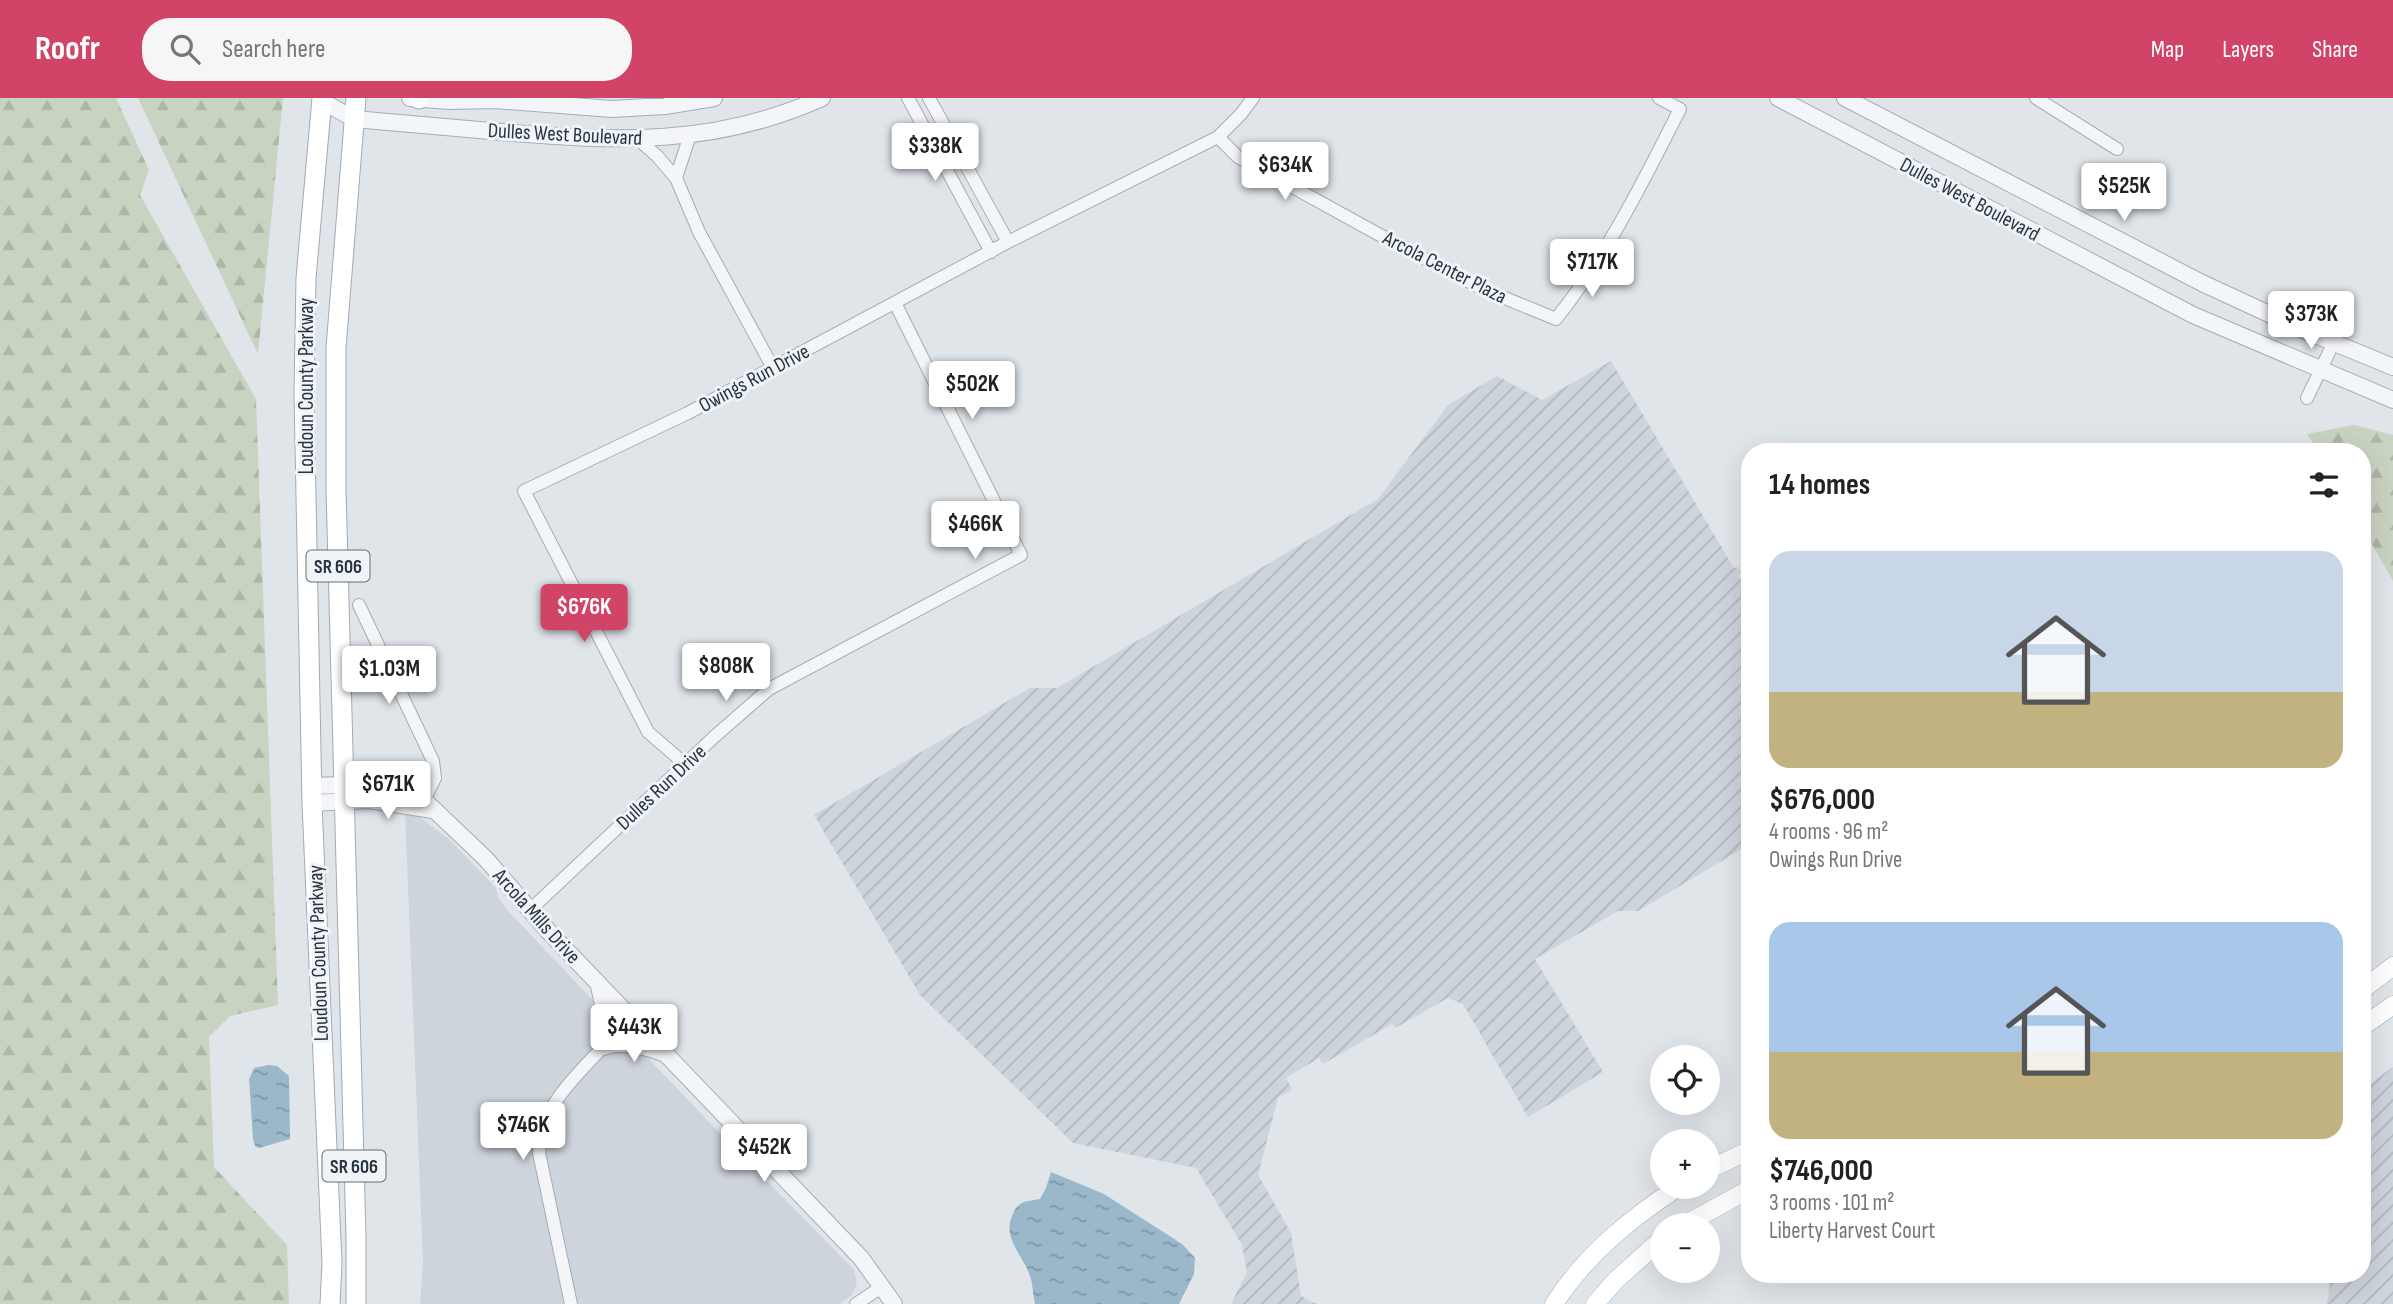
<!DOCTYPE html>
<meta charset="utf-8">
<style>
:root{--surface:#fff;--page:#f6f6f6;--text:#222;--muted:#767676;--accent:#d14367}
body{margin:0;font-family:"Sofia Sans Condensed",sans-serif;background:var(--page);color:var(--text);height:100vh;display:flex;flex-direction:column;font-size:26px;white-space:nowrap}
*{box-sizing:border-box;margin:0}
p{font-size:23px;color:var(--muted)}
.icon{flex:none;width:38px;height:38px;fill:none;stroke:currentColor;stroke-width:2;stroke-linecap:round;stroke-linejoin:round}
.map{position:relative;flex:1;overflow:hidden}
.side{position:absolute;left:1741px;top:345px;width:630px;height:840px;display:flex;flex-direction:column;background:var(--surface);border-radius:28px;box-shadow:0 7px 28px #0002}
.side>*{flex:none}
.tools{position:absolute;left:1650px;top:947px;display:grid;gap:14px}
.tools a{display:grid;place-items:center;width:70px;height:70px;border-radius:50%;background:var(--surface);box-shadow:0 7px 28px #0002;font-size:35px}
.price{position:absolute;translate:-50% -60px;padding:0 16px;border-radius:7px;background:#fff;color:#222;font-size:23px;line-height:46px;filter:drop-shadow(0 2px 4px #0008)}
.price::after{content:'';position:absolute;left:50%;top:42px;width:21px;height:16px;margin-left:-10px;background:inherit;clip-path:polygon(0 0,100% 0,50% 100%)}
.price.active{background:var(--accent);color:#fff}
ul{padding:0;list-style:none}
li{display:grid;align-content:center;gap:14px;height:371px;padding:0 28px}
li span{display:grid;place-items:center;height:217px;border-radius:21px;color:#555}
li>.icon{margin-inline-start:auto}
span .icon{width:126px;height:126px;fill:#fffc;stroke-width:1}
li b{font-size:30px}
h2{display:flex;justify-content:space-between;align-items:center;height:84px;padding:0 28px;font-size:30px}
header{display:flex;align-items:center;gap:42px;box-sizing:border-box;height:98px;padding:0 35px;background:var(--accent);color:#fff}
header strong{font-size:33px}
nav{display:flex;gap:38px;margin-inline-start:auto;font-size:24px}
.search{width:490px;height:63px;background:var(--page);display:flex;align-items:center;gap:18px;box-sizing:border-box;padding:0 24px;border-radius:28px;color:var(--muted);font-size:26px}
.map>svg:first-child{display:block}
</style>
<header>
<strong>Roofr</strong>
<div class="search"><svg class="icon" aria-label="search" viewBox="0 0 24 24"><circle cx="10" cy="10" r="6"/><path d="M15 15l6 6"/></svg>Search here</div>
<nav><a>Map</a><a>Layers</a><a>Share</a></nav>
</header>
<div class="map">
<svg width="2393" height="1206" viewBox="0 0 2393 1206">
<defs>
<pattern id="industrial-furrows" width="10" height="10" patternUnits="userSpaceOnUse" patternTransform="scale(1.75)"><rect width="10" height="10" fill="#ced4dc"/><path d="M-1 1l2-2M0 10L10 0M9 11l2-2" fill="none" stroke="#b1b7be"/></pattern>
<pattern id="forest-firs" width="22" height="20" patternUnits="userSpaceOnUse" patternTransform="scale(1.75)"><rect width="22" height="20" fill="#c8d4c1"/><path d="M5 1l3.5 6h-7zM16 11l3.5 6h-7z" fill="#acb7a7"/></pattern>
<pattern id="water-ripples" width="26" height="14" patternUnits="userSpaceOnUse" patternTransform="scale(1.75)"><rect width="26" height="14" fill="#9bb7ca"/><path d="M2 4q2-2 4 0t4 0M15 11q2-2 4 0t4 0" fill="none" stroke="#7e96a6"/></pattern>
</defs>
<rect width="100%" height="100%" fill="#e0e5ea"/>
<!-- built -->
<path fill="#ced4dc" d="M 405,713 L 421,720 L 450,742 L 496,790 L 498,800 L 510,815 L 709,1024 L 854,1172 L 857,1186 L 851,1198 L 839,1206 L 420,1206 L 423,1165 Z"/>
<!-- industrial -->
<path fill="url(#industrial-furrows)" d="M 1611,263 L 1734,470 L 1738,469 L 1741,475 L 1738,477 L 1750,497 L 1750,746 L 1638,813 L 1618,813 L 1535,861 L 1603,974 L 1528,1019 L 1463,906 L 1448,900 L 1395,930 L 1392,926 L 1323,966 L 1319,960 L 1286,980 L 1292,992 L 1278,999 L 1258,1077 L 1291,1135 L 1301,1198 L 1317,1206 L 1231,1206 L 1247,1174 L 1242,1147 L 1196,1070 L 1073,1045 L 920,897 L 814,717 L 1030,590 L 1057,590 L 1378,401 L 1448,307 L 1497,278 L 1542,302 Z
M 2393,969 L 2393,1206 L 2327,1206 L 2331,1176 L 2362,1176 L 2363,991 Z"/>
<!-- forest -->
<path fill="url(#forest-firs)" d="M 0,0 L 116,0 L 149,72 L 140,97 L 256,301 L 278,907 L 230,918 L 209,939 L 214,1069 L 287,1147 L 289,1206 L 0,1206 Z
M 138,0 L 283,0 L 258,256 L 256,252 Z
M 2354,327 L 2393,337 L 2393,483 L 2363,431 L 2362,354 L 2318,353 L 2307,336 Z"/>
<!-- water -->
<path fill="url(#water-ripples)" d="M 269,967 L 277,968 L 289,978 L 290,1041 L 259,1050 L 255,1048 L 253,1041 L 249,981 L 254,970 Z
M 1051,1074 L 1104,1096 L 1182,1146 L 1195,1160 L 1194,1176 L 1179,1206 L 1035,1206 C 1033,1197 1033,1187 1030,1178 C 1024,1159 1004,1142 1011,1121 C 1017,1103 1023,1104 1040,1101 L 1046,1090 Z"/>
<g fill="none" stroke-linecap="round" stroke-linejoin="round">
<!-- minor casing -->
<g stroke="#a5acb4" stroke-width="14">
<path id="minor" d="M 908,0 L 991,154
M 929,0 L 1008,144
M 2036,0 L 2117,51
M 1218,39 L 1238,59 L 1378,136 L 1483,191 L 1556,221 C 1607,157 1643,84 1680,11 L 1659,0
M 639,42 L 657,58 L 676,80 L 699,134 L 773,270
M 676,80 L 690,37
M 2307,300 L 2345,221
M 359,507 L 433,663 L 435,680 L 420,710
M 685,666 L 648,634 L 524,393 L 688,315 L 1008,144 L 1218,39 L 1241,16 L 1253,0
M 530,812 L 714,639 L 769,591 L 1021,457 L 895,205
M 571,1206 L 539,1055 C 541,1009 573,981 603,949
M 856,1206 L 883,1188"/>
</g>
<!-- tertiary casing -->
<g stroke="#a5acb4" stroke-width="18">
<path id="tertiary" d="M 410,0 L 450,3 L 494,2 L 612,11 L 665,8 L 714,0
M 1778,0 L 2193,217 L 2393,302
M 1845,0 L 2202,185 L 2308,234 L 2393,269
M 322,3 L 354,21 C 403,25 453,30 502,34 C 616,44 715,48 822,0
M 311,688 L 371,686 L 415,695 L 424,702 L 486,761 L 549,834 L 861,1160 L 894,1206
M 312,705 L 369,702 L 433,712
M 599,888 L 605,916 L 603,949 C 622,942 644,948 663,955"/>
</g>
<!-- secondary casing -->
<g stroke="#a5acb4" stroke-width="19">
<path id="secondary" d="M 2362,892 L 2393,868
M 2362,929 L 2393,907
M 1708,1072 L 1750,1052
M 1684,1127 L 1750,1091
M 1554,1206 C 1586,1156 1631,1120 1680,1088
M 1595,1206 L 1616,1182 L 1662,1141"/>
</g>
<!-- primary casing -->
<g stroke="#9fabb6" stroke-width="21">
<path id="primary" d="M 322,0 L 306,180 L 304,295 L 312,705 L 332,1165 L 330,1206
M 418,0 L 419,1
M 356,1206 L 356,1139 L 336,391 L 336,250 L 356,0"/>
</g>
<!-- minor -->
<use href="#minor" stroke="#f3f5f8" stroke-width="12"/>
<!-- tertiary -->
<use href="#tertiary" stroke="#f3f5f8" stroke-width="16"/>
<!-- secondary -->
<use href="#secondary" stroke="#fff" stroke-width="18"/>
<!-- primary -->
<use href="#primary" stroke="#fff" stroke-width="19"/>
</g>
<g text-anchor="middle" stroke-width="6" stroke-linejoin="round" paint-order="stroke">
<!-- shield labels -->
<g fill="#f0f4f7" stroke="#646e78" stroke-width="2">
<rect x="306.5" y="452.5" width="63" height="31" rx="5"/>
<rect x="322.5" y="1052.5" width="63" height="31" rx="5"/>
</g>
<g font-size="19" font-weight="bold" fill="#283442">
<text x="338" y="475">SR 606</text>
<text x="354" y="1075">SR 606</text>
</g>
<!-- street labels -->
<g font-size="21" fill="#283442" stroke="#f0f4f7">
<text transform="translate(565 36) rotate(3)" y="7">Dulles West Boulevard</text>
<text transform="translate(1970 101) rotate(28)" y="7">Dulles West Boulevard</text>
<text transform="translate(1445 169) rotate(27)" y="7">Arcola Center Plaza</text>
<text transform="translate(754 280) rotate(-28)" y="7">Owings Run Drive</text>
<text transform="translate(306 288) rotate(-90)" y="7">Loudoun County Parkway</text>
<text transform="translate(661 689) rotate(-43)" y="7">Dulles Run Drive</text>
<text transform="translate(537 818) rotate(48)" y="7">Arcola Mills Drive</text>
<text transform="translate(318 855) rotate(-92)" y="7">Loudoun County Parkway</text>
</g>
</g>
</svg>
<div class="tools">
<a><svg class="icon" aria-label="locate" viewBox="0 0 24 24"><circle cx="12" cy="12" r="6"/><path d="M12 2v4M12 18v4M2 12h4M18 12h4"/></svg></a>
<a>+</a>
<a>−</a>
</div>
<b class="price" style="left:935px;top:85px">$338K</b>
<b class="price" style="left:1285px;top:104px">$634K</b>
<b class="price" style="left:2124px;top:125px">$525K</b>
<b class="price" style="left:1592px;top:201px">$717K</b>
<b class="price" style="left:2311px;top:253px">$373K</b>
<b class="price" style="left:972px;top:323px">$502K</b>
<b class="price" style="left:975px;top:463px">$466K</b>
<b class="price active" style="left:584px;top:546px">$676K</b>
<b class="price" style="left:726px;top:605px">$808K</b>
<b class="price" style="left:389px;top:608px">$1.03M</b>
<b class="price" style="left:388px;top:723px">$671K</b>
<b class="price" style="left:634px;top:966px">$443K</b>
<b class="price" style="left:523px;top:1064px">$746K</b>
<b class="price" style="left:764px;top:1086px">$452K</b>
<section class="side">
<h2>14 homes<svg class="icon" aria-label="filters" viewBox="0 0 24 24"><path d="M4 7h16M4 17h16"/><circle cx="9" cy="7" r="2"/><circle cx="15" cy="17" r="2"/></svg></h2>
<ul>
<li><span style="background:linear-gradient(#c9d6e8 65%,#c2b280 0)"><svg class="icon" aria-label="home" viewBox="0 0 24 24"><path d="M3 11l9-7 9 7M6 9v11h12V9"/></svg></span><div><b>$676,000</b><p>4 rooms · 96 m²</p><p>Owings Run Drive</p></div></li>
<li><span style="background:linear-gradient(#a9c7e8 60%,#c2b280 0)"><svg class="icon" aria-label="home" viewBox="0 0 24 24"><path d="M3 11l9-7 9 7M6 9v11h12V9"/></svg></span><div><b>$746,000</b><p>3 rooms · 101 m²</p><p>Liberty Harvest Court</p></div></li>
</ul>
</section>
</div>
